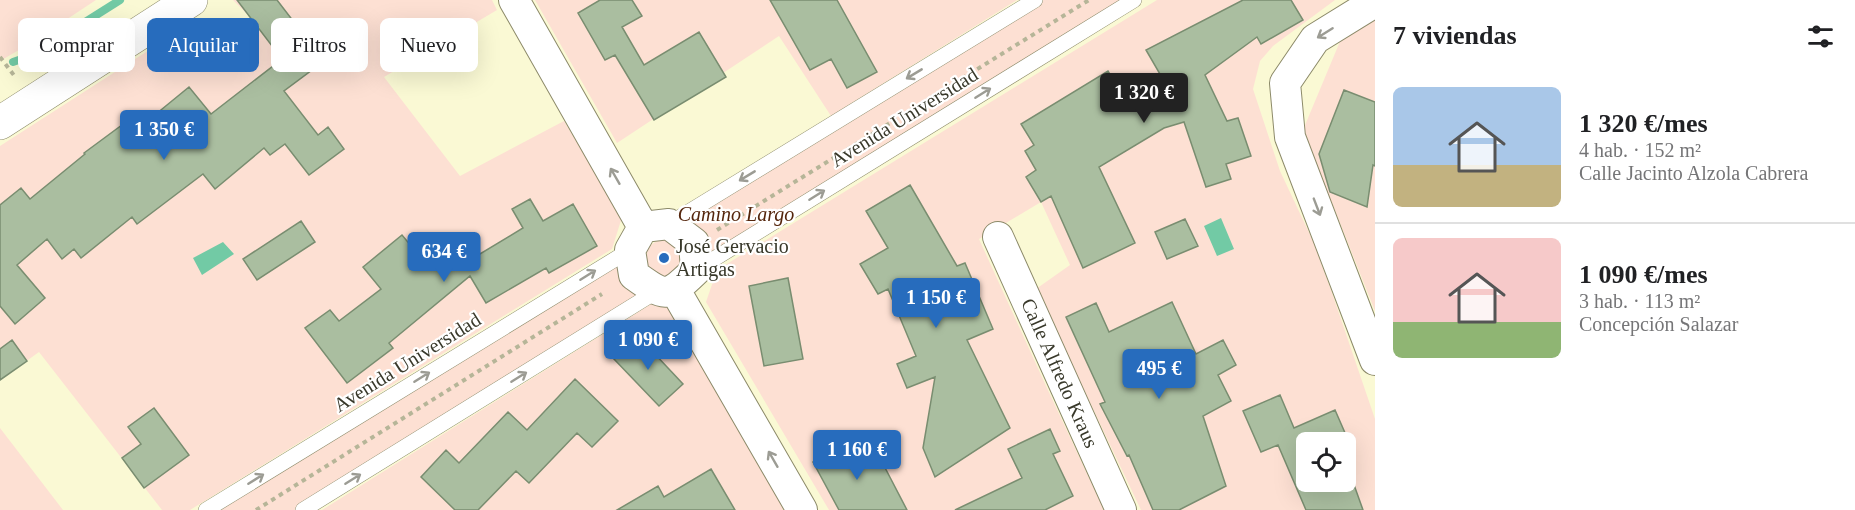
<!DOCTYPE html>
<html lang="es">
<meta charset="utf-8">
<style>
:root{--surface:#fff;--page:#f6f6f6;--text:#202124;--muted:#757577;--line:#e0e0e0;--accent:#276cbd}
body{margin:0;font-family:Georgia,serif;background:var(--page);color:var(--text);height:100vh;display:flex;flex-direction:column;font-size:22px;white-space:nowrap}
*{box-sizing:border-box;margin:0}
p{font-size:20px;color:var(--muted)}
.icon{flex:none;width:33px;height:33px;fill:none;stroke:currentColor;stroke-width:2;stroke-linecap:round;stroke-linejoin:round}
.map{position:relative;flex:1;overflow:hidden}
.side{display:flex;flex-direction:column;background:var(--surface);width:480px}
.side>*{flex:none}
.guide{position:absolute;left:18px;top:18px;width:570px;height:54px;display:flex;gap:12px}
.buttons{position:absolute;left:1296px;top:432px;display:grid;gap:12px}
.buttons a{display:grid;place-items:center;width:60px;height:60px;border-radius:9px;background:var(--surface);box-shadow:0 6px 24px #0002;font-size:30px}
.price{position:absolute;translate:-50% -51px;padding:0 14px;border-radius:6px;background:var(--accent);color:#fff;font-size:20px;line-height:39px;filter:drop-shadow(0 2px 3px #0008)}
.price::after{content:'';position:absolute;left:50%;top:36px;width:18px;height:14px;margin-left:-9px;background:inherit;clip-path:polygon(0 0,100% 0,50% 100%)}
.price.current{background:#222;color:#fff}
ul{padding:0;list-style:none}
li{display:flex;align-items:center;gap:18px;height:150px;padding:0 18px}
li+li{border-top:2px solid var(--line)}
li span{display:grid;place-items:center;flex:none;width:168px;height:120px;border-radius:9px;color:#555}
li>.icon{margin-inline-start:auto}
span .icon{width:72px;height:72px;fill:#fffc;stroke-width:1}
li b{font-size:26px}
h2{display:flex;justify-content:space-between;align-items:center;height:72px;padding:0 18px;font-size:26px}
.tag{padding:0 21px;border-radius:9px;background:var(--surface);box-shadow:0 6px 24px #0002;font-size:21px;line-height:54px}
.tag.current{background:var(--accent);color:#fff}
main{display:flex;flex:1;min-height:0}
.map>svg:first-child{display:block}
</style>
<main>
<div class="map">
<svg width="1375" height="510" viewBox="0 0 1375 510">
<rect width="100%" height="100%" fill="#faf9d4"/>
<!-- green -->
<path fill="#fde0d3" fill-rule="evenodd" d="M 0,0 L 96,0 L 31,43 L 0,61 Z
M 233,0 L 492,0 L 497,10 L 384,77 L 460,176 L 564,121 L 622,217 L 612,249 L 190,510 L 162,510 L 39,352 L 0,380 L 0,146 L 174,34 L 196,55 L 251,18 Z
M 535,0 L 1017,0 L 831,116 L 779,36 L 617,143 Z
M 1035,0 L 1136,0 L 696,270 L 669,224 Z
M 1157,0 L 1335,0 L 1273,46 L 1260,61 L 1253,89 L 1280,171 L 1313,241 L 1331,290 L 1375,419 L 1375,510 L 1141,510 L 1036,289 L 1070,265 L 1041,202 L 979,239 L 1047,388 L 1104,510 L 829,510 L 706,302 L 717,270 ZM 1306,442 L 1346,442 L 1346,482 L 1306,482 Z
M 1375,13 L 1375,311 L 1303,130 L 1341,39 Z
M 662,239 L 679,245 L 684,263 L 672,276 L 662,277 L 647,267 C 644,252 648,244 662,239 Z
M 630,250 L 657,291 L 303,510 L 206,510 Z
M 671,302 L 788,510 L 322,510 L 651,304 L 663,305 Z
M 0,428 L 63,510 L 0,510 Z"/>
<!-- water -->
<path fill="#72caa5" d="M 1221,218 L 1234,249 L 1217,256 L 1204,226 Z
M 223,242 L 234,254 L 202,275 L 193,258 Z"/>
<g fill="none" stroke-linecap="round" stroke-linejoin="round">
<!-- stream -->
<path stroke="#72caa5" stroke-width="8" d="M 13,62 L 33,55 L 120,0"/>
</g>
<!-- building -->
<path fill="#aabea0" stroke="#798d70" stroke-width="1.5" d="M 237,0 L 277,0 L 324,61 L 284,91 L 318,135 L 328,127 L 344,149 L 309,175 L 285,144 L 270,155 L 264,148 L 215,189 L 203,174 L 137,224 L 132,217 L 81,258 L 74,249 L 62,259 L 47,239 L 17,265 L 45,298 L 15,324 L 0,306 L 0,205 L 21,188 L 30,199 L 85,154 L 84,153 L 126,122 L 134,132 L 189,87 L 211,114 L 282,59 Z
M 600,0 L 632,0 L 642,16 L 622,27 L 644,65 L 699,32 L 726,77 L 654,120 L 615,55 L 605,60 L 578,13 Z
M 770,0 L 837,0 L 877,72 L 847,88 L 831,59 L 810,70 Z
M 1243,0 L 1291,0 L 1303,20 L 1261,44 L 1257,37 L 1205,75 L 1227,121 L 1238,118 L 1251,156 L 1226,164 L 1231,179 L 1206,187 L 1184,122 L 1164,128 L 1099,167 L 1135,243 L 1083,268 L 1051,196 L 1041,202 L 1026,177 L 1036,170 L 1025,151 L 1034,145 L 1021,124 L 1108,71 L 1129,107 L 1171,93 L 1146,50 Z
M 1344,90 L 1375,102 L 1375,166 L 1373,165 L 1367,207 L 1330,192 L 1319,154 Z
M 910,185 L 957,266 L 965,263 L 993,329 L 967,340 L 1010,428 L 935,477 L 923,448 L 935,377 L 907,388 L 897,364 L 916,356 L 888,289 L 878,294 L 860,264 L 888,248 L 866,211 Z
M 530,199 L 543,221 L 573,204 L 597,246 L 549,273 L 546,268 L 486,303 L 470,276 L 389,343 L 393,348 L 347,383 L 305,328 L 330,310 L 339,321 L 381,289 L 363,267 L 402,235 L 422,259 L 467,233 L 480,254 L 523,228 L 512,209 Z
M 1185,219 L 1198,246 L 1167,259 L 1155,232 Z
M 301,221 L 315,242 L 257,280 L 243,259 Z
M 788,278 L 803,359 L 764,366 L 749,286 Z
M 1172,302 L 1196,354 L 1223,340 L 1236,365 L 1218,375 L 1231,401 L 1203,416 L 1226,486 L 1179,510 L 1153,510 L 1129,455 L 1127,456 L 1100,404 L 1105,402 L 1066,317 L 1096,303 L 1109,332 Z
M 637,335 L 683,384 L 659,406 L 613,358 Z
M 12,340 L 27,361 L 0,380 L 0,349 Z
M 575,379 L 618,421 L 592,447 L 577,433 L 529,483 L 516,471 L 478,510 L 455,510 L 421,477 L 446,450 L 459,463 L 508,412 L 527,430 Z
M 1280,395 L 1294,428 L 1335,410 L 1349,442 L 1306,442 L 1306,482 L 1353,482 L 1363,510 L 1306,510 L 1278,445 L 1261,452 L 1243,411 Z
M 154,408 L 189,455 L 144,488 L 122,458 L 141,444 L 128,427 Z
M 1050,429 L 1060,451 L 1053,454 L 1073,496 L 1045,510 L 955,510 L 1022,478 L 1008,449 Z
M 852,438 L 870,468 L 882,462 L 907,510 L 839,510 L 813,462 Z
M 711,469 L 735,510 L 617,510 L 658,486 L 664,497 Z"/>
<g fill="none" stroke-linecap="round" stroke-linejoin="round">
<!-- lane casing -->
<g stroke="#8c8a69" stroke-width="16">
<path id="lane" d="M 669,224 L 1035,0
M 696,270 L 1134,0
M 206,510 L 630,250
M 303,510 L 657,291"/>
</g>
<!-- street casing -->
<g stroke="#8c8a69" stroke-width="32">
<path id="street" d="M 514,0 L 643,227
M 1375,2 L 1315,39 L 1285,83 L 1290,137 L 1375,360
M 669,224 L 694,243 L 696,270 C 667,298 666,298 634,275 L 630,250 L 643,227 Z
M 998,237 L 1121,510
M 675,290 L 802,510"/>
</g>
<!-- secondary casing -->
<g stroke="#8c8a69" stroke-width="34">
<path id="secondary" d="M 0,123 L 191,0"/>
</g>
<!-- path -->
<path stroke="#b6b598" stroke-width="4" stroke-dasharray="4.5 4.5" stroke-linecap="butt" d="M 0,57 L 16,78
M 717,230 L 1089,0
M 256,510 L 602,294"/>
<!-- lane -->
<use href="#lane" stroke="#fff" stroke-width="15"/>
<!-- street -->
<use href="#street" stroke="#fff" stroke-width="30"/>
<!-- secondary -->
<use href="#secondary" stroke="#fff" stroke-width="33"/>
</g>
<!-- one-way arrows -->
<defs><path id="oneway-shaft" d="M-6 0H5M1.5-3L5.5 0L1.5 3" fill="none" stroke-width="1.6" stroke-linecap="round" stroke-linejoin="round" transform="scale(1.5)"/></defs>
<g stroke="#9c9c94">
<use href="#oneway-shaft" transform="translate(1325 33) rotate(148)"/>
<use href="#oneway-shaft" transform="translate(914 74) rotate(149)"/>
<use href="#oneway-shaft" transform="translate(983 93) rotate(-32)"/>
<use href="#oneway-shaft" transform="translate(615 176) rotate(-120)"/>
<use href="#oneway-shaft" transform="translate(747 176) rotate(149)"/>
<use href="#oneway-shaft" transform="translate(817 195) rotate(-32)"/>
<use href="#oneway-shaft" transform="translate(1317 207) rotate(69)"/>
<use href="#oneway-shaft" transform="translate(588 275) rotate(-32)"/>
<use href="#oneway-shaft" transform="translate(422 377) rotate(-32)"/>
<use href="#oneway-shaft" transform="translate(519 377) rotate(-32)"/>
<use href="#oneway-shaft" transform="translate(773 459) rotate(-120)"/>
<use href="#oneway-shaft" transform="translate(256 479) rotate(-32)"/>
<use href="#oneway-shaft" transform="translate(353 479) rotate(-32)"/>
</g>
<!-- markers -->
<circle fill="#276cbd" stroke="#fff" stroke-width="2" cx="664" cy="258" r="6"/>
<g text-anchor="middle" stroke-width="4.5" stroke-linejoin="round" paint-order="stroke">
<!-- street labels -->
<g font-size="20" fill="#38382a" stroke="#fff">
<text transform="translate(904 117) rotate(-32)" y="7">Avenida Universidad</text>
<text transform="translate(407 362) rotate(-32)" y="7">Avenida Universidad</text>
<text transform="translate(1060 373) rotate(66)" y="7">Calle Alfredo Kraus</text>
</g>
<!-- park labels -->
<g font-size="20" font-style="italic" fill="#54250c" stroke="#fff">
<text x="736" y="221">Camino Largo</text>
</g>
<!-- poi labels -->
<g font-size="20" fill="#38382a" stroke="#fff" text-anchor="start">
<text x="676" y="253">José Gervacio<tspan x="676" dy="23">Artigas</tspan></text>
</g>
</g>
</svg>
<div class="buttons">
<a><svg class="icon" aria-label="locate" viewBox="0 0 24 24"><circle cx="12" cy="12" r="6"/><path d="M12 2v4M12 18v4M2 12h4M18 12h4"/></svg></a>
</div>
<b class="price current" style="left:1144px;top:124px">1 320 €</b>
<b class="price" style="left:164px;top:161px">1 350 €</b>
<b class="price" style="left:444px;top:283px">634 €</b>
<b class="price" style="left:936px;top:329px">1 150 €</b>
<b class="price" style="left:648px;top:371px">1 090 €</b>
<b class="price" style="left:1159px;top:400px">495 €</b>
<b class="price" style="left:857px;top:481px">1 160 €</b>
<div class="guide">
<a class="tag">Comprar</a>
<a class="tag current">Alquilar</a>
<a class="tag">Filtros</a>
<a class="tag">Nuevo</a>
</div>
</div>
<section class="side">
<h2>7 viviendas<svg class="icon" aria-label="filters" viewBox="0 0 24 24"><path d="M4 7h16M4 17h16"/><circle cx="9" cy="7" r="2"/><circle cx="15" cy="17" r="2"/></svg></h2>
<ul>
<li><span style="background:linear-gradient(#a9c7e8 65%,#c2b280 0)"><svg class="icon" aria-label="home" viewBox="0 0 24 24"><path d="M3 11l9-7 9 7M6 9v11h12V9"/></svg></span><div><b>1 320 €/mes</b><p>4 hab. · 152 m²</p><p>Calle Jacinto Alzola Cabrera</p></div></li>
<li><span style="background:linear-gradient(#f6c9c9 70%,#8fb573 0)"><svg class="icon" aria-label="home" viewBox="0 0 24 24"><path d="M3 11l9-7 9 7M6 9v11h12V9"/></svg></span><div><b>1 090 €/mes</b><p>3 hab. · 113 m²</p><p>Concepción Salazar</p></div></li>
</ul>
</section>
</main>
